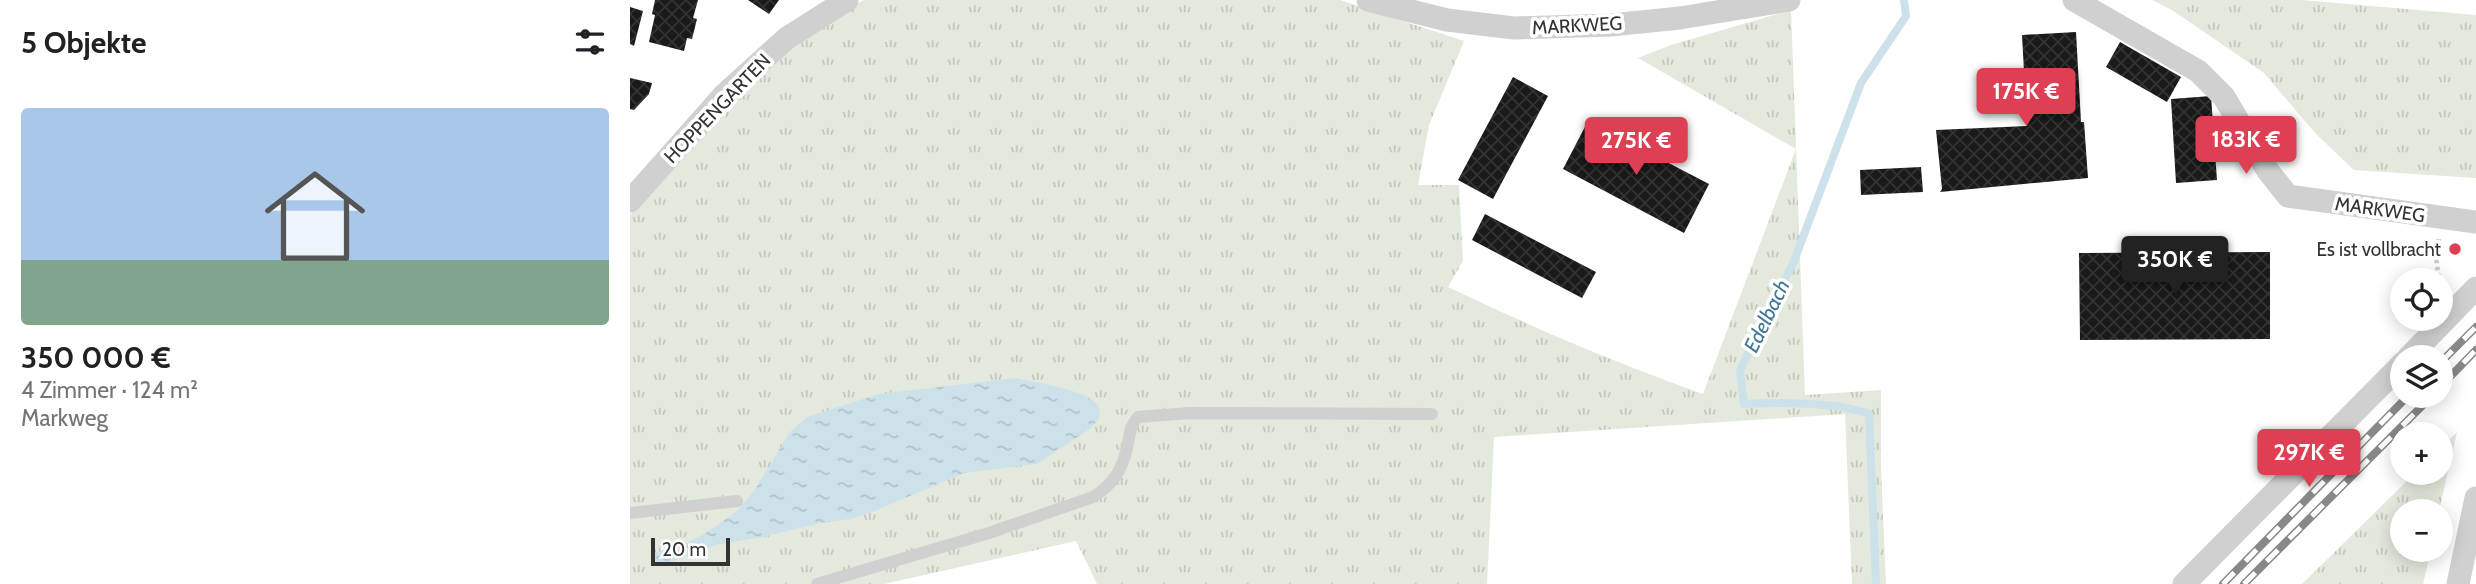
<!DOCTYPE html>
<html lang="de">
<meta charset="utf-8">
<style>
:root{--surface:#fff;--page:#f6f6f6;--text:#202124;--muted:#757577;--accent:#df3f53}
body{margin:0;font-family:Cabin,sans-serif;background:var(--page);color:var(--text);height:100vh;display:flex;flex-direction:column;font-size:26px;white-space:nowrap}
*{box-sizing:border-box;margin:0}
p{font-size:23px;color:var(--muted)}
.icon{flex:none;width:38px;height:38px;fill:none;stroke:currentColor;stroke-width:2;stroke-linecap:round;stroke-linejoin:round}
.map{position:relative;flex:1;overflow:hidden}
.side{display:flex;flex-direction:column;background:var(--surface);width:630px}
.side>*{flex:none}
.buttons{position:absolute;left:1760px;top:268px;display:grid;gap:14px}
.buttons a{display:grid;place-items:center;width:63px;height:63px;border-radius:50%;background:var(--surface);box-shadow:0 4px 18px #0003;font-size:35px}
.scale{position:absolute;left:21px;bottom:18px;width:79px;box-sizing:border-box;padding-left:7px;border:4px solid #333;border-top:0;font-size:19px;line-height:24px;white-space:nowrap;color:#333;-webkit-text-stroke:5px #fff;paint-order:stroke}
.price{position:absolute;translate:-50% -60px;padding:0 16px;border-radius:7px;background:var(--accent);color:#fff;font-size:23px;line-height:46px;filter:drop-shadow(0 2px 4px #0008)}
.price::after{content:'';position:absolute;left:50%;top:42px;width:21px;height:16px;margin-left:-10px;background:inherit;clip-path:polygon(0 0,100% 0,50% 100%)}
.price.selected{background:#222;color:#fff}
ul{padding:0;list-style:none}
li{display:grid;align-content:center;gap:14px;height:371px;padding:0 21px}
li span{display:grid;place-items:center;height:217px;border-radius:7px;color:#555}
li>.icon{margin-inline-start:auto}
span .icon{width:126px;height:126px;fill:#fffc;stroke-width:1}
li b{font-size:30px}
h2{display:flex;justify-content:space-between;align-items:center;height:84px;padding:0 21px;font-size:30px}
main{display:flex;flex:1;min-height:0}
.map>svg:first-child{display:block}
</style>
<main>
<section class="side">
<h2>5 Objekte<svg class="icon" aria-label="filters" viewBox="0 0 24 24"><path d="M4 7h16M4 17h16"/><circle cx="9" cy="7" r="2"/><circle cx="15" cy="17" r="2"/></svg></h2>
<ul>
<li><span style="background:linear-gradient(#a9c7e8 70%,#7fa58c 0)"><svg class="icon" aria-label="home" viewBox="0 0 24 24"><path d="M3 11l9-7 9 7M6 9v11h12V9"/></svg></span><div><b>350 000 €</b><p>4 Zimmer · 124 m²</p><p>Markweg</p></div></li>
</ul>
</section>
<div class="map">
<svg width="1846" height="584" viewBox="0 0 1846 584">
<defs>
<pattern id="grass-tufts" width="24" height="20" patternUnits="userSpaceOnUse" patternTransform="scale(1.75)"><rect width="24" height="20" fill="#e3e9dc"/><path d="M3 7l-1-3M5 7V3M7 7l1-3M15 17l-1-3M17 17v-4M19 17l1-3" fill="none" stroke="#c3c8bd"/></pattern>
<pattern id="water-ripples" width="26" height="14" patternUnits="userSpaceOnUse" patternTransform="scale(1.75)"><rect width="26" height="14" fill="#cde1eb"/><path d="M2 4q2-2 4 0t4 0M15 11q2-2 4 0t4 0" fill="none" stroke="#b0c2ca"/></pattern>
<pattern id="building-cross-hatch" width="8" height="8" patternUnits="userSpaceOnUse" patternTransform="scale(1.75)"><rect width="8" height="8" fill="#1a1a1a"/><path d="M0 0l8 8M0 8l8-8" fill="none" stroke="#333"/></pattern>
</defs>
<rect width="100%" height="100%" fill="#fff"/>
<!-- grass -->
<path fill="url(#grass-tufts)" d="M 234,0 L 710,0 L 834,41 L 799,125 L 788,185 L 829,185 L 833,261 L 818,287 C 901,327 986,363 1073,394 L 1166,149 L 1008,58 L 1041,45 L 1161,10 L 1175,395 L 1251,390 L 1251,469 L 1256,584 L 1222,584 L 1215,414 L 864,437 L 857,584 L 467,584 L 446,541 L 254,584 L 0,584 L 0,215 C 70,135 137,49 234,0 Z
M 1522,0 L 1671,0 L 1846,15 L 1846,178 L 1724,170 L 1686,134 L 1634,73 L 1542,10 Z
M 1827,432 L 1809,511 L 1773,511 L 1773,550 L 1801,550 L 1793,584 L 1672,584 L 1785,473 L 1811,472 L 1811,447 Z"/>
<!-- water -->
<path fill="url(#water-ripples)" d="M 386,378 C 403,382 463,390 469,408 C 470,409 469,417 469,419 L 461,428 L 407,464 L 334,473 L 242,512 L 220,519 L 190,523 L 137,536 L 86,545 L 39,563 L 29,564 L 25,561 L 24,553 L 47,548 L 76,533 L 106,512 L 124,491 L 160,432 L 177,417 L 249,394 Z"/>
<g fill="none" stroke-linecap="round" stroke-linejoin="round">
<!-- stream -->
<path stroke="#cde1eb" stroke-width="8" d="M 1246,584 L 1239,414 C 1209,402 1147,402 1114,404 L 1110,370 L 1164,261 L 1231,83 L 1276,16 L 1274,0"/>
</g>
<!-- building -->
<path fill="url(#building-cross-hatch)" d="M 25,0 L 68,0 L 63,18 L 67,19 L 62,39 L 57,38 L 54,51 L 19,42 L 25,15 L 22,14 Z
M 118,0 L 149,0 L 139,14 Z
M 0,7 L 13,11 L 4,46 L 0,44 Z
M 1446,32 L 1451,122 L 1454,122 L 1458,178 L 1310,192 L 1312,189 L 1306,130 L 1397,126 L 1392,35 Z
M 1490,42 L 1551,77 L 1537,102 L 1476,67 Z
M 883,77 L 918,96 L 863,199 L 828,180 Z
M 0,78 L 22,83 L 19,94 L 4,110 L 0,109 Z
M 1581,96 L 1587,180 L 1546,183 L 1541,99 Z
M 958,121 L 1079,184 L 1054,233 L 933,169 Z
M 1291,167 L 1293,192 L 1231,195 L 1230,170 Z
M 855,214 L 966,272 L 952,298 L 842,240 Z
M 1640,252 L 1640,339 L 1450,340 L 1449,253 Z"/>
<g fill="none" stroke-linecap="round" stroke-linejoin="round">
<!-- path -->
<path stroke="#cacaca" stroke-width="4.5" stroke-dasharray="3.5 3.5" stroke-linecap="butt" d="M 1809,239 L 1806,257 L 1809,280"/>
<!-- service -->
<path stroke="#d0d0d0" stroke-width="12" d="M 0,513 L 107,501
M 187,584 L 359,533 L 463,497 C 482,485 492,471 497,448 C 500,436 499,427 508,417 L 559,413 L 802,414"/>
<!-- minor -->
<path stroke="#d0d0d0" stroke-width="23" d="M 738,0 L 817,20 L 884,28 L 981,25 L 1050,18 L 1159,0
M 1444,0 L 1568,71 L 1594,97 L 1638,171 L 1658,196 L 1846,222
M 0,201 L 95,94 L 157,38 L 217,0
M 1779,357 L 1846,288
M 1554,584 L 1773,363
M 1828,584 L 1846,498"/>
<!-- rail casing -->
<g stroke="#888" stroke-width="8">
<path id="rail" d="M 1811,362 L 1846,327
M 1811,386 L 1846,350
M 1593,584 L 1778,396
M 1614,584 L 1802,396"/>
</g>
<!-- rail -->
<use href="#rail" stroke="#fff" stroke-width="5" stroke-dasharray="16" stroke-linecap="butt"/>
</g>
<!-- markers -->
<circle fill="#df3f53" stroke="#fff" stroke-width="2.5" cx="1825" cy="249" r="7"/>
<g text-anchor="middle" stroke-width="7" stroke-linejoin="round" paint-order="stroke">
<!-- street labels -->
<g font-size="19" fill="#333" stroke="#fff">
<text transform="translate(947 25) rotate(-3)" y="7">MARKWEG</text>
<text transform="translate(87 108) rotate(-46)" y="7">HOPPENGARTEN</text>
<text transform="translate(1750 209) rotate(8)" y="7">MARKWEG</text>
</g>
<!-- poi labels -->
<g font-size="19" fill="#333" stroke="#fff" text-anchor="end">
<text x="1811" y="256">Es ist vollbracht</text>
</g>
<!-- water labels -->
<g font-size="21" font-style="italic" fill="#427893" stroke="#fff">
<text transform="translate(1137 316) rotate(-64)" y="7">Edelbach</text>
</g>
</g>
</svg>
<div class="buttons">
<a><svg class="icon" aria-label="locate" viewBox="0 0 24 24"><circle cx="12" cy="12" r="6"/><path d="M12 2v4M12 18v4M2 12h4M18 12h4"/></svg></a>
<a><svg class="icon" aria-label="layers" viewBox="0 0 24 24"><path d="M12 4l9 5-9 5-9-5zM3 14l9 5 9-5"/></svg></a>
<a>+</a>
<a>−</a>
</div>
<div class="scale">20 m</div>
<b class="price" style="left:1396px;top:128px">175K €</b>
<b class="price" style="left:1616px;top:176px">183K €</b>
<b class="price" style="left:1006px;top:177px">275K €</b>
<b class="price selected" style="left:1545px;top:296px">350K €</b>
<b class="price" style="left:1679px;top:489px">297K €</b>
</div>
</main>
